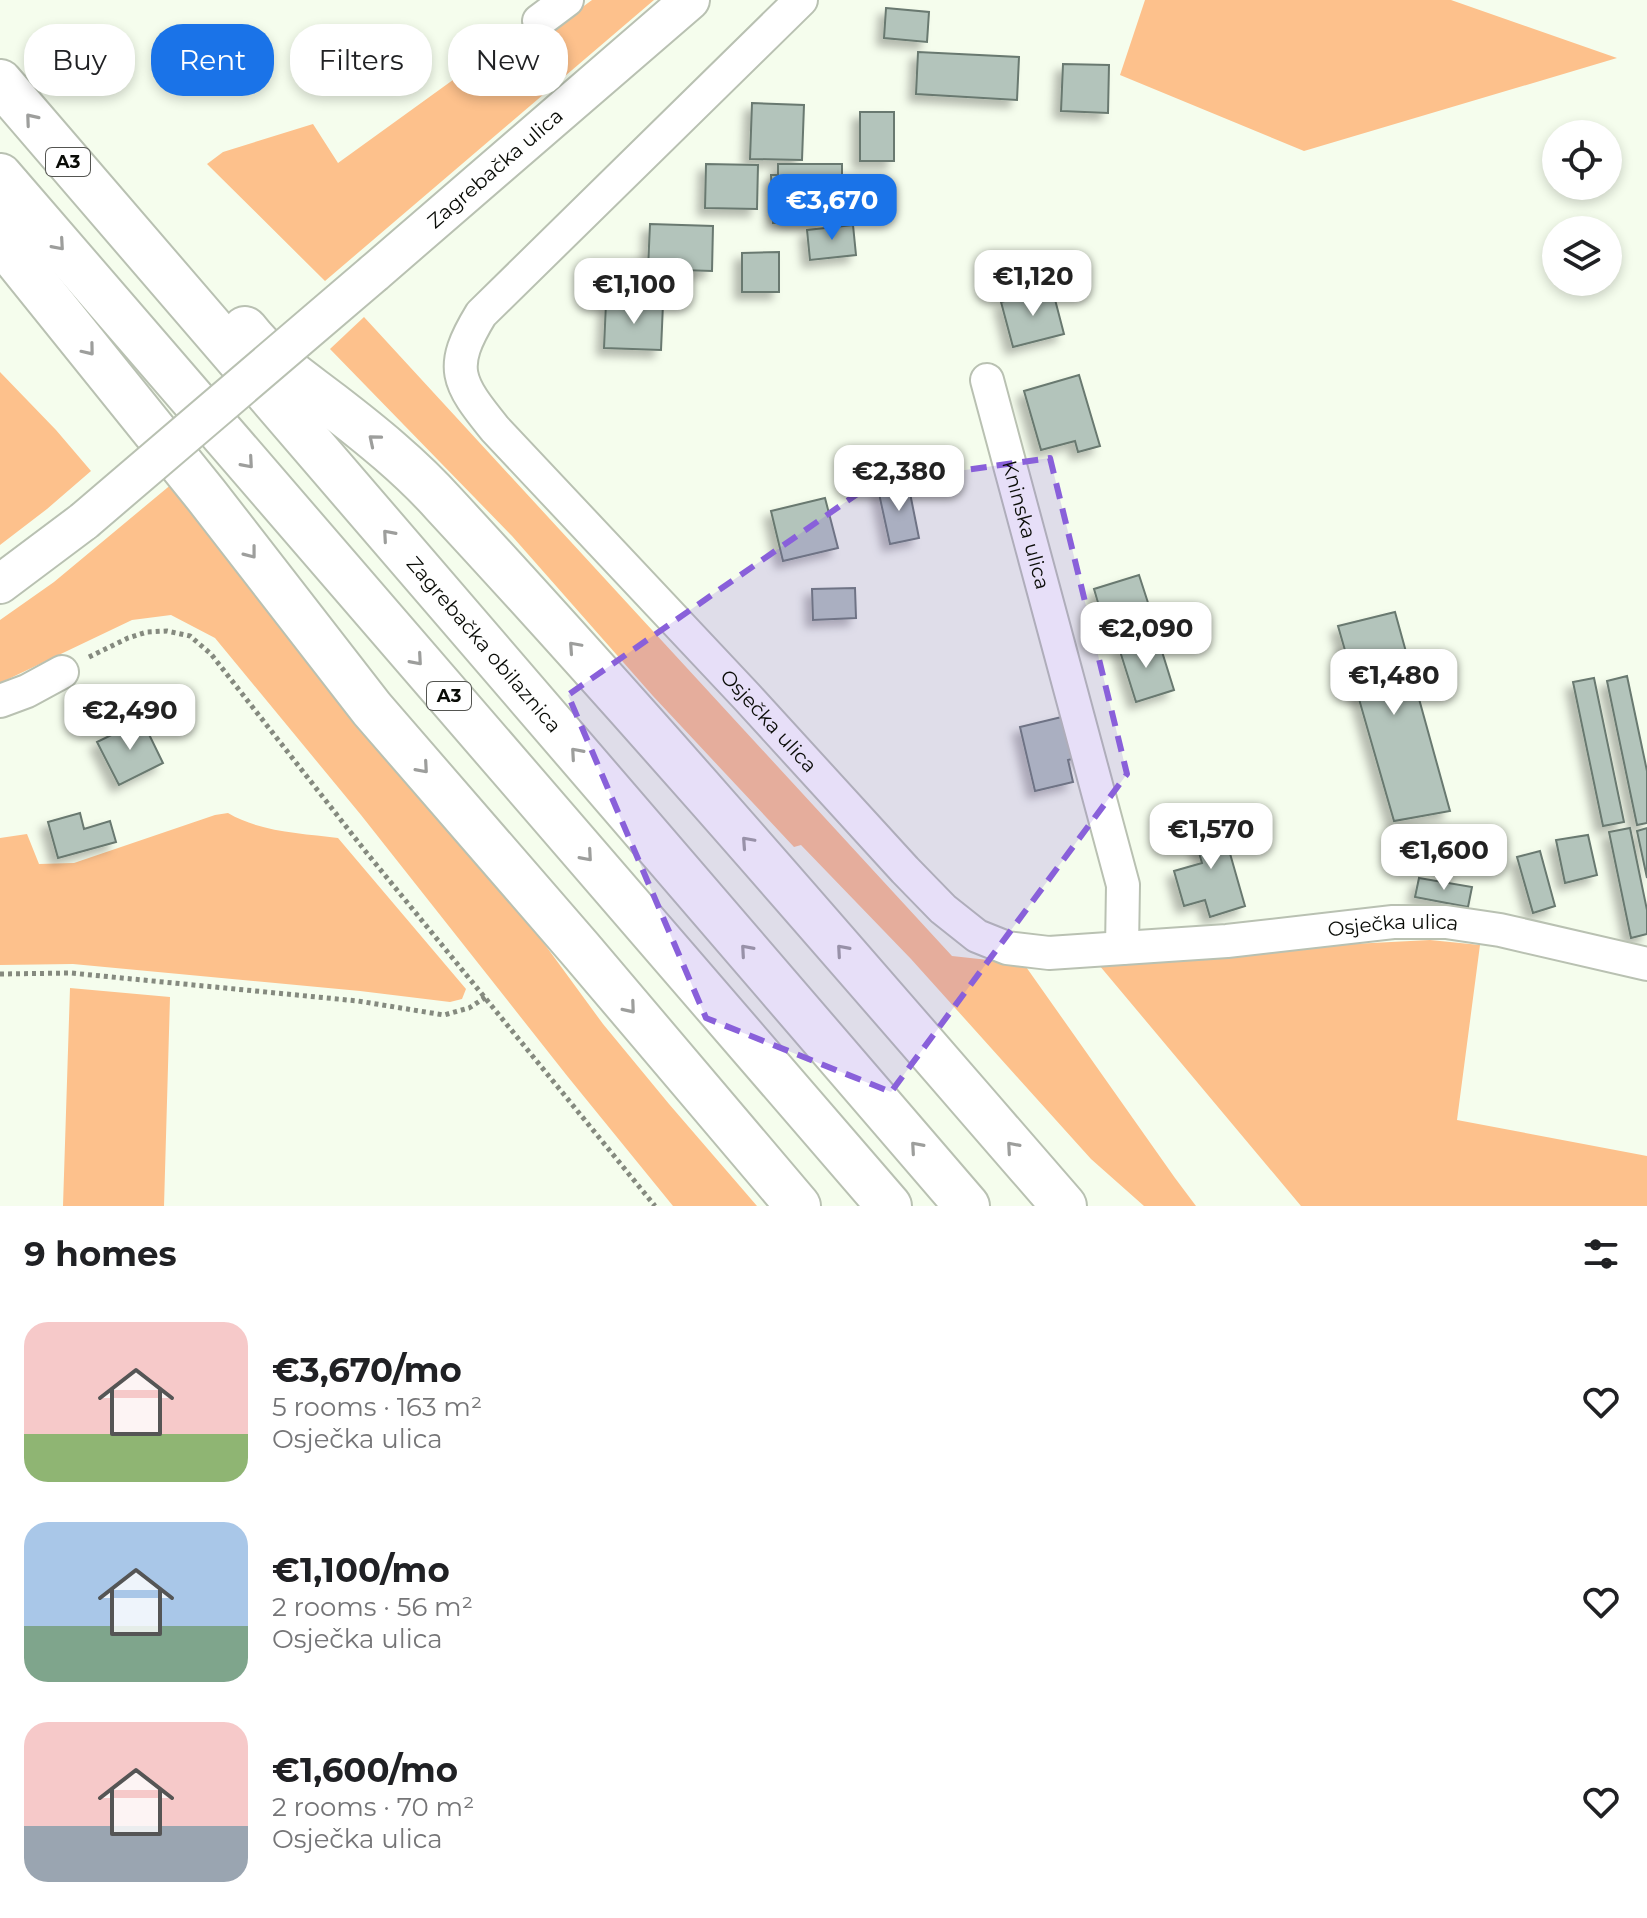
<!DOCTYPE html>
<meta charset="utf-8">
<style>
:root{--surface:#fff;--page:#f2f2f2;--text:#202124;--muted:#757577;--accent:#1a73e8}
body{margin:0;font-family:Montserrat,sans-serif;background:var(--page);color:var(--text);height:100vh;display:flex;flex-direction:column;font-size:30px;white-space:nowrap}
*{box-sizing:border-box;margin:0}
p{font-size:26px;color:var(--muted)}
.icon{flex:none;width:44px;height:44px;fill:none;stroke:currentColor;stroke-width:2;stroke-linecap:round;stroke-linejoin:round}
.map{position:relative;height:1206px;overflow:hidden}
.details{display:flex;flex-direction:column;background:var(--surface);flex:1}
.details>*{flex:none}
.guide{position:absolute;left:24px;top:24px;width:800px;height:72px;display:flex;gap:16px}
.controls{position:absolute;left:1542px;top:120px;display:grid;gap:16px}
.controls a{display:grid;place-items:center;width:80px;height:80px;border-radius:50%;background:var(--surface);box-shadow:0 4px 12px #0003;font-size:40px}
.price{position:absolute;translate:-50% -68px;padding:0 18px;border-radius:16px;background:#fff;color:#222;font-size:26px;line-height:52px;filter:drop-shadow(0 2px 4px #0008)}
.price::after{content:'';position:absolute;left:50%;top:48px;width:24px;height:18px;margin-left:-12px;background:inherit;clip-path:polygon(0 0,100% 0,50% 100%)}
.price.active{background:var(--accent);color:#fff}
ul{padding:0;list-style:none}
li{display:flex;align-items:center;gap:24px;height:200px;padding:0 24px}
li span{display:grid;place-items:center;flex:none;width:224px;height:160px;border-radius:24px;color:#555}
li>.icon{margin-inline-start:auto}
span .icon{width:96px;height:96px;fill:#fffc;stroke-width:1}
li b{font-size:34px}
h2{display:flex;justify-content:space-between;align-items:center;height:96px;padding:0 24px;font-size:34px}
.tag{padding:0 28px;border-radius:32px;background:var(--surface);box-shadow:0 4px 12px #0003;font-size:28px;line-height:72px}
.tag.active{background:var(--accent);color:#fff}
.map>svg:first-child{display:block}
</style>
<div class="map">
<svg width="1647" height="1206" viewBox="0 0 1647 1206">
<defs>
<filter id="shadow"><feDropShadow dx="-7" dy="7" stdDeviation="4" flood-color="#0004"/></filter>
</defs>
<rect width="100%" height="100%" fill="#f5fded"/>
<!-- green -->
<path fill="#fdc18c" d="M 592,0 L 654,0 L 325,281 L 207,164 L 223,152 L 313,124 L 338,163 L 529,25 L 538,40 Z
M 1145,0 L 1451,0 L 1617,58 L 1304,151 L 1120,75 Z
M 364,317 L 952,956 L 1024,964 L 1175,1178 L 1196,1206 L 1144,1206 L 1091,1159 L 911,959 L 801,845 L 794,847 L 653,696 L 512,536 L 330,349 Z
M 0,372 L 56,430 L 91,471 L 47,509 L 0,545 Z
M 173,483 L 521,912 L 603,1024 L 669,1104 L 757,1206 L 673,1206 L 568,1077 L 361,815 L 215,638 L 171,615 L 132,620 L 0,683 L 0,620 L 54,582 Z
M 228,813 C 260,832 301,833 338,838 L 466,989 L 462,999 L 450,1002 L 360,991 L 73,964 L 0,965 L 0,838 L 27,834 L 39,864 L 74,863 L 215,815 Z
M 1430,940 L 1480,945 L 1457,1120 L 1647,1156 L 1647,1206 L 1301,1206 L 1099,965 L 1180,961 L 1314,946 Z
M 70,988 L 170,997 L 164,1206 L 63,1206 Z"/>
<!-- building -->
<path fill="#b3c4bb" stroke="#697970" stroke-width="2" filter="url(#shadow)" d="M 886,8 L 929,12 L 927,42 L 884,38 Z
M 918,52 L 1019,57 L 1017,100 L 916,94 Z
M 1063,64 L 1109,65 L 1108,113 L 1061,111 Z
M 752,103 L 804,105 L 802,160 L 750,159 Z
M 860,112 L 894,112 L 894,161 L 860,161 Z
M 706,164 L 758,165 L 757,209 L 705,208 Z
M 778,164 L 842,164 L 842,198 L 827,198 L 827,223 L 773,223 L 771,175 L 778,175 Z
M 650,224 L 713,226 L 712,271 L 648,269 Z
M 853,225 L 856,255 L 810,260 L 807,230 Z
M 779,252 L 779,292 L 742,292 L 742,253 Z
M 1052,288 L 1064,334 L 1013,347 L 1001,302 Z
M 606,302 L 663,304 L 661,350 L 604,348 Z
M 1079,375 L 1100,446 L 1078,452 L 1075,441 L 1041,450 L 1024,391 Z
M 908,483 L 919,538 L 890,544 L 878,489 Z
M 825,498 L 838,548 L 783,561 L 771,511 Z
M 1139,575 L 1152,615 L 1106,630 L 1094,589 Z
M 855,588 L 856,618 L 813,620 L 812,589 Z
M 1395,612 L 1450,811 L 1394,821 L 1338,626 Z
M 1141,642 L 1143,647 L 1159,642 L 1174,690 L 1136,702 L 1119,648 Z
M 1627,676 L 1647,771 L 1647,823 L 1637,825 L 1607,681 Z
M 1594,678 L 1624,822 L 1603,826 L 1573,682 Z
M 1070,715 L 1080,757 L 1068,760 L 1073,782 L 1035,791 L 1020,727 Z
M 142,720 L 163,763 L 119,785 L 97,742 Z
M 80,813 L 84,829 L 110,821 L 116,842 L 58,858 L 48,822 Z
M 1219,815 L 1245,906 L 1210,917 L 1205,900 L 1184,906 L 1174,871 L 1202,863 L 1190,823 Z
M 1630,828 L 1647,910 L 1647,934 L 1631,938 L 1609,832 Z
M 1647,828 L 1647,878 L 1637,831 Z
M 1588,835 L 1597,875 L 1565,883 L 1556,840 Z
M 1540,851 L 1555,906 L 1533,913 L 1517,857 Z
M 1419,878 L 1472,887 L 1468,907 L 1415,897 Z"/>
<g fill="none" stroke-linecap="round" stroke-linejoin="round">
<!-- minor casing -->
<g stroke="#b9c1b2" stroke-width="36">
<g id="minor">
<path id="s1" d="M 801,0 L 481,314 C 448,368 457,382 495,429 L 747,697 L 905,870 L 943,909 L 977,936 L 1007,948 L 1049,953 L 1227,941 L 1393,922 L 1446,922 L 1500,930 L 1647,964"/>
<path d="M 539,21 L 567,0"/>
<path id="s2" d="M 987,380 L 1123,885 L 1122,948"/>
<path d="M 0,701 L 27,691 L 62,672"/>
</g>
</g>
<!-- tertiary casing -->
<g stroke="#b9c1b2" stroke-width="42">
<g id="tertiary">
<path id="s3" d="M 374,273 L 690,0"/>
<path d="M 0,584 L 84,521"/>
</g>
</g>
<!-- motorway casing -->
<g stroke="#b9c1b2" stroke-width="48">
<g id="motorway">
<path id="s4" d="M 0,82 L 967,1206"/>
<path d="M 0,176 L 889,1206"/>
<path d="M 8,186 L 16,259 L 206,495 L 372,709 L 580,949 L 798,1206"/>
<path d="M 245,329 C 269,360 300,380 331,404 C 370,434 411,467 444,504 C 656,733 859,970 1064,1206"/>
</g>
</g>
<!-- path -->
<path stroke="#858a7f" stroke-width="5" stroke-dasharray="4 4" stroke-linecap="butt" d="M 89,657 L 128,638 L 147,632 L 167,631 L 190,636 L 211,654 L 366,852 L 655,1206
M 0,974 L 71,973 L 358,1001 L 444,1015 L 469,1008 L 486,997"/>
<!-- minor -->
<use href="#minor" stroke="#fff" stroke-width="32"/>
<!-- tertiary -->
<use href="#tertiary" stroke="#fff" stroke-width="38"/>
<!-- motorway -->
<use href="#motorway" stroke="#fff" stroke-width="44"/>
<!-- tertiary-bridge casing -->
<g stroke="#b9c1b2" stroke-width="42" stroke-linecap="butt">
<path id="tertiary-bridge" d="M 84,521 L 374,273"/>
</g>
<!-- tertiary-bridge -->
<use href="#tertiary-bridge" stroke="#fff" stroke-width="38"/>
</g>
<!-- one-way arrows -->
<defs><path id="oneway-chevron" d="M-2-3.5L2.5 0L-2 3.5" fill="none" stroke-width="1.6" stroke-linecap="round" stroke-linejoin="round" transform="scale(2)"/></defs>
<g stroke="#9d9e9c">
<use href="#oneway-chevron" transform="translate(31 119) rotate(-130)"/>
<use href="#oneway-chevron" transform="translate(59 245) rotate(49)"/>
<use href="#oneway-chevron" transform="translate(89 350) rotate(51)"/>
<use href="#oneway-chevron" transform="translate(374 440) rotate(-140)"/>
<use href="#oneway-chevron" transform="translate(248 463) rotate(49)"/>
<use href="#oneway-chevron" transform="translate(388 535) rotate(-131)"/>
<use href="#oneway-chevron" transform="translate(251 553) rotate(52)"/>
<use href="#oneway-chevron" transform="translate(574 647) rotate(-132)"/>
<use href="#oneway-chevron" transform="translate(417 660) rotate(49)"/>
<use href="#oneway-chevron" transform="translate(576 753) rotate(-131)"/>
<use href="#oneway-chevron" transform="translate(423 768) rotate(49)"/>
<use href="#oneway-chevron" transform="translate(747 842) rotate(-132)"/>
<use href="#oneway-chevron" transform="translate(587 856) rotate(49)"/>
<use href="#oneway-chevron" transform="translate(746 950) rotate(-131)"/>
<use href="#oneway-chevron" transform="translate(842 950) rotate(-131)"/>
<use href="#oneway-chevron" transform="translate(630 1008) rotate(50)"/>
<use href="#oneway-chevron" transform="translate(916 1147) rotate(-131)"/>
<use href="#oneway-chevron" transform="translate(1012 1147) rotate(-131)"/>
</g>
<!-- marked area -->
<path fill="#8960da" fill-opacity="0.2" stroke="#8960da" stroke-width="6" stroke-dasharray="16 10" stroke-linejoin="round" d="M 1050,458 L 1127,774 L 891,1092 L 706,1018 L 568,695 L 873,483 Z"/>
<g text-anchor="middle" stroke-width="6" stroke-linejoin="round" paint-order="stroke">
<!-- shield labels -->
<g fill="#fff" stroke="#545551" stroke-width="2">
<rect x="46" y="148" width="44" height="28" rx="6"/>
<rect x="427" y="682" width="44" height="28" rx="6"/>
</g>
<g font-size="18" font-weight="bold" fill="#0a0c07">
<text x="68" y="168">A3</text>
<text x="449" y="702">A3</text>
</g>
<!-- street labels -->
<g font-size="20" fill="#0a0c07" stroke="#fff">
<text dy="7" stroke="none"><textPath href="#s3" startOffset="160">Zagrebačka ulica</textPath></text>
<text dy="7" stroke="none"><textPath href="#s2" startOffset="150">Kninska ulica</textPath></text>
<text dy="7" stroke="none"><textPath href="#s4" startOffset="742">Zagrebačka obilaznica</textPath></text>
<text dy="7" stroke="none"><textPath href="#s1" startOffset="978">Osječka ulica</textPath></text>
<text dy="7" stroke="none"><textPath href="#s1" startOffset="1698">Osječka ulica</textPath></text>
</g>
</g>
</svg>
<div class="controls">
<a><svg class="icon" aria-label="locate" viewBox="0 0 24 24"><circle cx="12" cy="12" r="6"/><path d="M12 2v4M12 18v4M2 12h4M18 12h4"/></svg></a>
<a><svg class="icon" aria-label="layers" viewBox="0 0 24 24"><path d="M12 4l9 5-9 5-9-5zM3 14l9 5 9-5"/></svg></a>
</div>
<b class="price active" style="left:832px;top:242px">€3,670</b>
<b class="price" style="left:1033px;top:318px">€1,120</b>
<b class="price" style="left:634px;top:326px">€1,100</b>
<b class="price" style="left:899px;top:513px">€2,380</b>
<b class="price" style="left:1146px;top:670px">€2,090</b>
<b class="price" style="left:1394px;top:717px">€1,480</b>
<b class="price" style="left:130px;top:752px">€2,490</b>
<b class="price" style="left:1211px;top:871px">€1,570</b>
<b class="price" style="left:1444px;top:892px">€1,600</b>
<div class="guide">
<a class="tag">Buy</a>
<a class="tag active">Rent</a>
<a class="tag">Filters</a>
<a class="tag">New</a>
</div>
</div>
<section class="details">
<h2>9 homes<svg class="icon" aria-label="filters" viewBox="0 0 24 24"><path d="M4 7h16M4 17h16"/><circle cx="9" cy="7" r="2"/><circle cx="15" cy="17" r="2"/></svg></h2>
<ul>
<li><span style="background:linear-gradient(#f6c9c9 70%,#8fb573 0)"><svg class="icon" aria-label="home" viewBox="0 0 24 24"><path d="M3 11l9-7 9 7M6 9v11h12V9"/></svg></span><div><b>€3,670/mo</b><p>5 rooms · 163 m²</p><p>Osječka ulica</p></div><svg class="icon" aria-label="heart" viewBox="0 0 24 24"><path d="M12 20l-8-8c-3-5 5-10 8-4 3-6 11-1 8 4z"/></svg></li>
<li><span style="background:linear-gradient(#a9c7e8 65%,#7fa58c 0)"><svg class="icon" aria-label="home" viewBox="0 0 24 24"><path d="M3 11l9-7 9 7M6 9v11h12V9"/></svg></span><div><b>€1,100/mo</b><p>2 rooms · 56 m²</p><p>Osječka ulica</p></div><svg class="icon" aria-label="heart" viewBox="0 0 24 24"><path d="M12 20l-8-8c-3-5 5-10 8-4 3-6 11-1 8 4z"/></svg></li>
<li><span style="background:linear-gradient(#f6c9c9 65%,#9aa5b1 0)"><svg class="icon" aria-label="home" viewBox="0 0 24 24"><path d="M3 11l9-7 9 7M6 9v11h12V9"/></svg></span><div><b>€1,600/mo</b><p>2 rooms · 70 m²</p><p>Osječka ulica</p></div><svg class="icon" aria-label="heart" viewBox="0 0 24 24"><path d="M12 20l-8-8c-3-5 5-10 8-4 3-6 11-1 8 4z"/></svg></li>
</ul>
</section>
